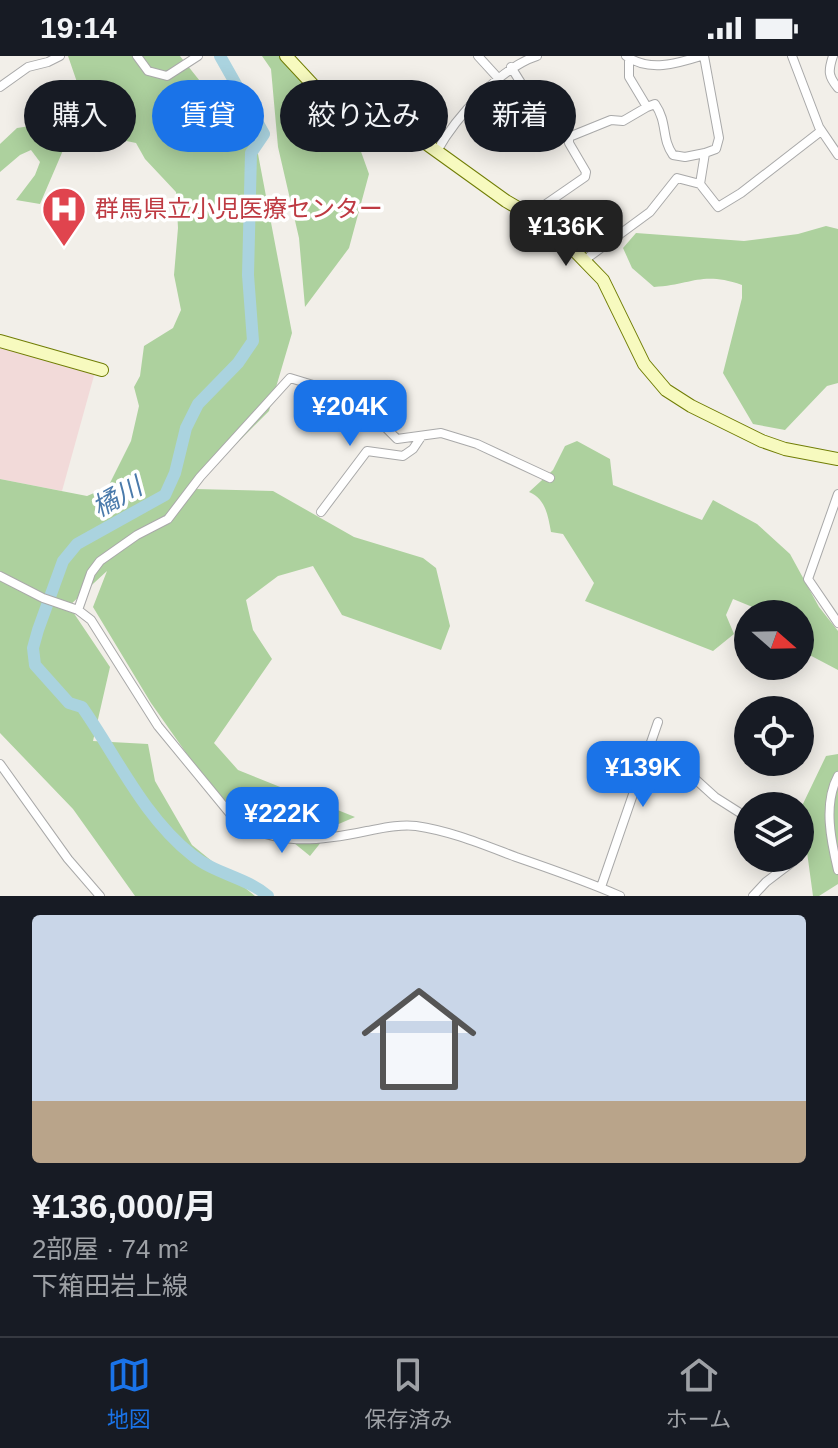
<!DOCTYPE html>
<html lang="ja">
<meta charset="utf-8">
<style>
:root{--surface:#171b24;--page:#20242c;--text:#f1f3f6;--muted:#9ea1a6;--line:#363941;--accent:#1a73e8}
body{margin:0;font-family:Arial,"Noto Sans JP",sans-serif;background:var(--page);color:var(--text);height:100vh;display:flex;flex-direction:column;font-size:30px;white-space:nowrap}
*{box-sizing:border-box;margin:0}
p{font-size:26px;color:var(--muted)}
.icon{flex:none;width:44px;height:44px;fill:none;stroke:currentColor;stroke-width:2;stroke-linecap:round;stroke-linejoin:round}
.map{position:relative;height:840px;overflow:hidden}
.sheet{display:flex;flex-direction:column;background:var(--surface);flex:1}
.sheet>*{flex:none}
.hud{position:absolute;left:24px;top:24px;width:790px;height:72px;display:flex;gap:16px}
.needle{width:52px;rotate:110deg}
.buttons{position:absolute;left:734px;top:544px;display:grid;gap:16px}
.buttons a{display:grid;place-items:center;width:80px;height:80px;border-radius:50%;background:var(--surface);box-shadow:0 4px 20px #0003;font-size:40px}
.price{position:absolute;translate:-50% -68px;padding:0 18px;border-radius:16px;background:var(--accent);color:#fff;font-size:26px;line-height:52px;filter:drop-shadow(0 2px 4px #0008)}
.price::after{content:'';position:absolute;left:50%;top:48px;width:24px;height:18px;margin-left:-12px;background:inherit;clip-path:polygon(0 0,100% 0,50% 100%)}
.price.selected{background:#222;color:#fff}
ul{padding:0;list-style:none}
li{display:grid;align-content:center;gap:16px;height:424px;padding:0 32px}
li span{display:grid;place-items:center;height:248px;border-radius:8px;color:#555}
li>.icon{margin-inline-start:auto}
span .icon{width:144px;height:144px;fill:#fffc;stroke-width:1}
li b{font-size:34px}
.chip{padding:0 28px;border-radius:36px;background:var(--surface);box-shadow:0 4px 20px #0003;font-size:28px;line-height:72px}
.chip.selected{background:var(--accent);color:#fff}
.status{display:flex;justify-content:space-between;align-items:center;height:56px;padding:0 40px;background:var(--surface);direction:ltr}
.status svg{height:22px;fill:currentColor}
.menu{display:flex;justify-content:space-around;align-items:center;height:112px;border-top:2px solid var(--line);background:var(--surface);font-size:22px;color:var(--muted)}
.menu a{display:grid;justify-items:center;gap:4px}
.menu .selected{color:var(--accent)}
.map>svg:first-child{display:block}
</style>
<div class="status"><b>19:14</b><svg viewBox="0 0 49 12"><path d="M0 12V9h3v3zM5 12V6h3v6zM10 12V3h3v9zM15 12V0h3v12zM26 1h20v11H26zM47 4h2v5h-2z"/></svg></div>
<div class="map">
<svg width="838" height="840" viewBox="0 0 838 840">
<rect width="100%" height="100%" fill="#f2efe9"/>
<!-- commercial -->
<path fill="#f2dad9" d="M 0,287 L 95,316 L 62,435 L 0,423 Z"/>
<!-- forest -->
<path fill="#add19e" d="M 68,0 L 180,0 L 258,98 L 292,277 L 269,355 L 183,441 L 196,433 L 273,435 L 354,481 L 423,502 L 436,512 L 450,570 L 441,594 L 342,559 L 313,510 L 278,520 L 246,544 L 253,574 L 272,603 L 214,687 L 238,714 L 355,761 L 334,770 L 310,800 L 278,774 L 249,767 L 208,728 L 151,647 L 93,551 L 107,515 L 69,550 L 110,611 L 93,685 L 148,688 L 155,725 L 192,789 L 255,840 L 135,840 L 73,753 L 0,677 L 0,423 L 87,440 L 108,431 L 131,385 L 139,350 L 134,331 L 140,320 L 144,290 L 173,272 L 181,254 L 174,219 L 178,172 L 176,136 L 145,103 L 136,87 L 98,79 L 64,92 L 40,148 L 16,144 L 35,119 L 40,106 L 31,94 L 20,99 L 0,116 L 0,88 L 17,72 L 89,61 Z
M 262,0 L 279,0 L 359,90 L 369,118 L 349,192 L 305,251 L 299,182 L 278,91 L 271,13 Z
M 826,170 L 838,173 L 838,327 L 827,330 L 785,374 L 753,368 L 723,317 L 742,242 L 742,229 C 701,215 692,229 654,231 L 632,212 L 623,192 L 636,177 L 744,185 L 798,178 Z
M 577,385 L 610,403 L 613,429 L 702,464 L 713,444 L 757,468 L 790,498 L 819,551 L 838,575 L 838,614 L 800,594 L 800,558 L 755,558 L 755,552 L 733,543 L 726,559 L 734,578 L 713,595 L 585,545 L 594,527 L 563,478 L 551,476 C 548,460 546,443 529,436 L 553,414 L 565,390 Z
M 838,698 L 838,828 L 819,840 L 813,840 L 801,752 L 826,700 Z"/>
<g fill="none" stroke-linecap="round" stroke-linejoin="round">
<!-- river -->
<path stroke="#aad3df" stroke-width="12" d="M 220,0 L 264,78 L 251,97 L 248,219 L 253,285 L 238,307 L 198,348 L 186,372 L 175,417 L 165,439 L 77,488 L 63,505 L 38,574 L 33,592 L 35,609 L 69,647 L 82,651 C 117,701 143,760 192,799 C 215,818 246,821 268,840"/>
<!-- street casing -->
<g stroke="#a9a9a9" stroke-width="10">
<path id="street" d="M 137,0 L 148,15 L 167,20 L 198,0
M 478,0 L 499,23
M 626,0 C 649,16 676,8 701,0
M 792,0 L 819,71 L 838,99
M 833,0 C 828,15 828,20 838,32
M 511,11 L 531,43 L 569,81 L 611,64 L 623,65 L 647,51 L 629,21 L 629,3
M 0,31 L 28,11 L 48,6 L 60,0
M 647,51 L 655,48 C 668,67 661,82 673,99 L 685,101 L 705,97
M 437,95 C 456,61 500,12 537,0
M 700,128 L 705,97 L 716,93 L 719,82 L 704,0
M 530,159 L 585,121 L 586,116 L 569,87 L 569,81
M 586,203 L 650,156 L 677,122 L 700,128 L 718,151 L 741,137 L 821,75
M 838,438 L 808,523 L 838,567
M 321,456 L 367,395 L 403,400 L 413,393 L 421,381
M 0,520 L 43,542 L 78,554 L 91,564 L 158,670 L 232,760 C 272,792 320,785 367,775 C 383,772 400,768 416,770 C 451,775 484,789 516,801 C 551,813 586,825 620,840
M 78,554 L 91,517 L 100,505 L 137,479 L 168,463 L 200,421 L 290,322 L 356,342 L 397,383 L 441,377 L 477,388 L 550,422
M 648,694 L 694,722 L 715,741 L 748,762
M 0,708 L 68,803 L 100,840
M 838,720 C 823,748 831,785 838,814
M 601,831 L 658,666
M 753,840 L 766,826 L 791,807 L 790,802"/>
</g>
<!-- secondary casing -->
<g stroke="#707d05" stroke-width="14">
<path id="secondary" d="M 286,0 L 326,43 L 356,58 L 417,81 L 506,145 L 542,166 L 571,191 L 603,224 L 644,308 L 666,334 L 691,350 L 762,385 L 785,393 L 838,403
M 0,285 L 102,314"/>
</g>
<!-- street -->
<use href="#street" stroke="#fff" stroke-width="8"/>
<!-- secondary -->
<use href="#secondary" stroke="#f7fabf" stroke-width="12"/>
</g>
<!-- icons -->
<defs>
<g id="hospital-pin" transform="scale(2.3)"><path d="M0 17L-7.5 6A9.5 9.5 0 1 1 7.5 6Z" fill="#e0444e" stroke="#fff"/><path d="M-5-5h3v3.5h4V-5h3V5h-3V1.5h-4V5h-3Z" fill="#fff"/></g>
</defs>
<g fill-rule="evenodd">
<use href="#hospital-pin" x="64" y="153"/>
</g>
<g text-anchor="middle" stroke-width="7" stroke-linejoin="round" paint-order="stroke">
<!-- health labels -->
<g font-size="24" fill="#be3a42" stroke="#fff" text-anchor="start">
<text x="95" y="161">群馬県立小児医療センター</text>
</g>
<!-- water labels -->
<g font-size="26" font-style="italic" fill="#4a7aab" stroke="#fff">
<text transform="translate(117 441) rotate(-29)" y="9">橘川</text>
</g>
</g>
</svg>
<div class="buttons">
<a><svg class="needle" viewBox="-14 -14 28 28"><path d="M0-13l5 13h-10z" fill="#e53935"/><path d="M0 13l5-13h-10z" fill="#9ea1a6"/></svg></a>
<a><svg class="icon" aria-label="locate" viewBox="0 0 24 24"><circle cx="12" cy="12" r="6"/><path d="M12 2v4M12 18v4M2 12h4M18 12h4"/></svg></a>
<a><svg class="icon" aria-label="layers" viewBox="0 0 24 24"><path d="M12 4l9 5-9 5-9-5zM3 14l9 5 9-5"/></svg></a>
</div>
<b class="price selected" style="left:566px;top:212px">¥136K</b>
<b class="price" style="left:350px;top:392px">¥204K</b>
<b class="price" style="left:643px;top:753px">¥139K</b>
<b class="price" style="left:282px;top:799px">¥222K</b>
<div class="hud">
<a class="chip">購入</a>
<a class="chip selected">賃貸</a>
<a class="chip">絞り込み</a>
<a class="chip">新着</a>
</div>
</div>
<section class="sheet">
<ul>
<li><span style="background:linear-gradient(#c9d6e8 75%,#b9a48a 0)"><svg class="icon" aria-label="home" viewBox="0 0 24 24"><path d="M3 11l9-7 9 7M6 9v11h12V9"/></svg></span><div><b>¥136,000/月</b><p>2部屋 · 74 m²</p><p>下箱田岩上線</p></div></li>
</ul>
</section>
<nav class="menu">
<a class="selected"><svg class="icon" aria-label="map" viewBox="0 0 24 24"><path d="M3 6l6-2 6 2 6-2v14l-6 2-6-2-6 2zM9 4v14M15 6v14"/></svg>地図</a>
<a><svg class="icon" aria-label="saved" viewBox="0 0 24 24"><path d="M7 4h10v16l-5-4-5 4z"/></svg>保存済み</a>
<a><svg class="icon" aria-label="home" viewBox="0 0 24 24"><path d="M3 11l9-7 9 7M6 9v11h12V9"/></svg>ホーム</a>
</nav>
